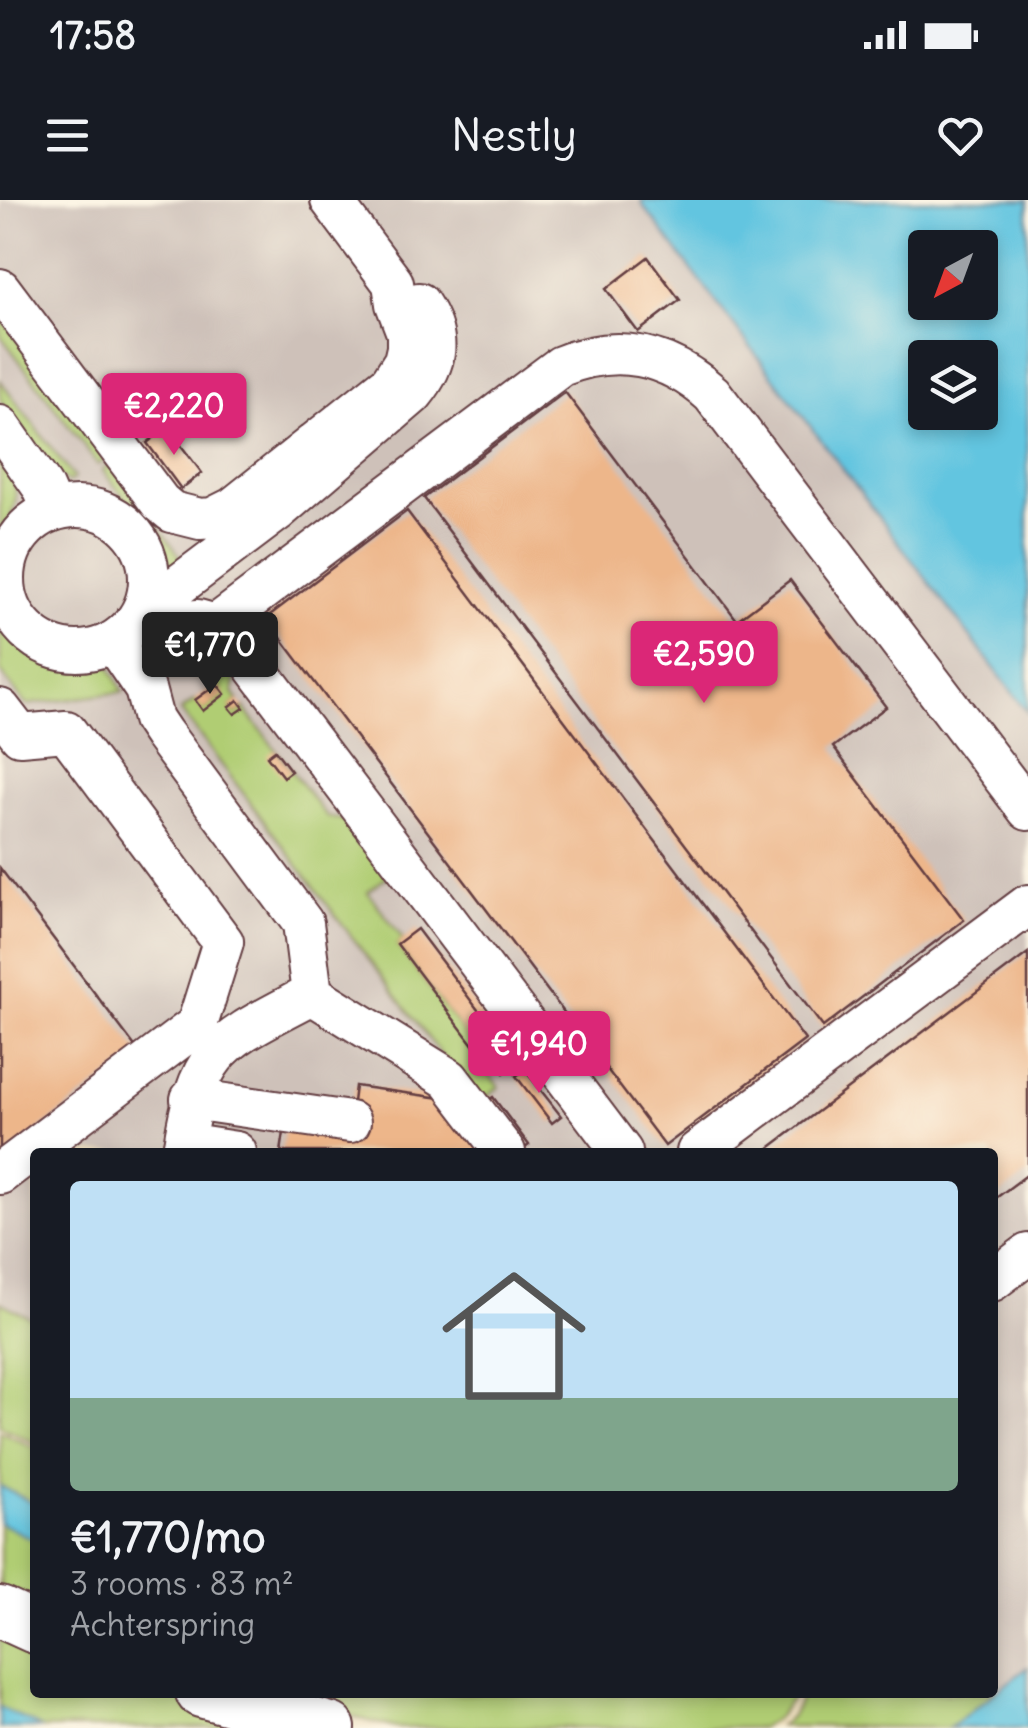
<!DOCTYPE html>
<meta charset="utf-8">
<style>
:root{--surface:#171b24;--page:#242831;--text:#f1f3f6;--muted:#9ea1a6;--line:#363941;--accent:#db2777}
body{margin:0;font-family:Delius,sans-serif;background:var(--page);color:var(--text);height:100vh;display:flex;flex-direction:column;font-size:38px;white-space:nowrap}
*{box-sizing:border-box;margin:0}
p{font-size:32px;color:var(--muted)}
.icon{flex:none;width:55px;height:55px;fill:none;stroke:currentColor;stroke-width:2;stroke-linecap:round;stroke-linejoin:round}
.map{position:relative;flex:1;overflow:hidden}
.panel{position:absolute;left:30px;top:948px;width:968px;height:550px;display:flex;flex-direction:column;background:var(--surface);border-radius:10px;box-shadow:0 5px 15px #0003}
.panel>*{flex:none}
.needle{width:65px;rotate:221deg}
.tools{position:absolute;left:908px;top:30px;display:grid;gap:20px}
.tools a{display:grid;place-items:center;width:90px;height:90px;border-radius:10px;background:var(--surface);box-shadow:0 5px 15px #0003;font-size:50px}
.price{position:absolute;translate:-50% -85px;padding:0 22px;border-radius:10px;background:var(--accent);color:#fff;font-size:32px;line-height:65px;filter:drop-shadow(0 2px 5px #0008)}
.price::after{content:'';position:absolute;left:50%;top:60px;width:30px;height:22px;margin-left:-15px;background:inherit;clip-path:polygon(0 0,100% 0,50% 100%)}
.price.current{background:#222;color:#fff}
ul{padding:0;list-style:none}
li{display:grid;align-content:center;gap:20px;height:530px;padding:0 40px}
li+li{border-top:2px solid var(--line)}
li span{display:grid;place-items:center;height:310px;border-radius:10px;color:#555}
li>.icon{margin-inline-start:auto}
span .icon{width:180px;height:180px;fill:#fffc;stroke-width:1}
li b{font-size:42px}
.status{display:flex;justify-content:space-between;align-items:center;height:70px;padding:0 50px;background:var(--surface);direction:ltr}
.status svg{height:28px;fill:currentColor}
header{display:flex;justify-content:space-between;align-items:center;height:130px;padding:0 40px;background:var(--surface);font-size:45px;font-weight:600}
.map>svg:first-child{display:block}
</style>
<div class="status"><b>17:58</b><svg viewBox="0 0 49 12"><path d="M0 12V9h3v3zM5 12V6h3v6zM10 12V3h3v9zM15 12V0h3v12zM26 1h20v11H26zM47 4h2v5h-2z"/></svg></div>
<header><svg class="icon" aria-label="menu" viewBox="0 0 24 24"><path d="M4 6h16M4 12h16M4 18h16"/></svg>Nestly<svg class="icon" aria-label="heart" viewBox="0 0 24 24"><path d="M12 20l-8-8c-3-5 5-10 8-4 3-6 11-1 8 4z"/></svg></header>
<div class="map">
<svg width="1028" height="1528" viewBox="0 0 1028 1528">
<rect width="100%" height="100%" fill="#fcf5e5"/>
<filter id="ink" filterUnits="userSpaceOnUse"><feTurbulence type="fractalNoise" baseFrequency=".01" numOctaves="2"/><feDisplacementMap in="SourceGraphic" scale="20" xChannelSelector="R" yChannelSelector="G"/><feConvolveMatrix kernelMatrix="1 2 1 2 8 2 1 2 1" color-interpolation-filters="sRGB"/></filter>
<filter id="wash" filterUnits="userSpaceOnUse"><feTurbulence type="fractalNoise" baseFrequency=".0048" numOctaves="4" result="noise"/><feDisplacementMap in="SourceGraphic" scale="40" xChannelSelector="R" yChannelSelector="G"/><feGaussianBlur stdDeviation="2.25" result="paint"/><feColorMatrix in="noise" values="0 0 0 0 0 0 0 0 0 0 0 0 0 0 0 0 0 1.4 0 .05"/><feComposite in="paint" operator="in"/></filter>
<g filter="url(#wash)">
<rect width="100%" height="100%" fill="#efe0c0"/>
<!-- industrial -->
<path fill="#cec1b9" d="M 0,0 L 851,0 L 925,102 L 925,212 L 980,212 L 1028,235 L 1028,1467 L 996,1492 L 992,1484 L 992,952 L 35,952 L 35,1120 L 0,1102 Z"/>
<!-- green -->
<path fill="#b0cd73" stroke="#7d764f" stroke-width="2.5" d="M 0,115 L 108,258 L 98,265 L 0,135 Z
M 0,180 L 74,278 L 69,283 L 60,277 L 0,200 Z
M 0,253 C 19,289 23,299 0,335 Z
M 111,263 L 187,365 L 165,374 C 160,331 127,303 102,270 Z
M 0,424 C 18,449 44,468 76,468 C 87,468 98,465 109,464 L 123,492 L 26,505 L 0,471 Z
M 152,436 L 172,441 L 157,482 L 137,445 Z
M 232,473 L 235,478 L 233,493 L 238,500 L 230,507 L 235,514 L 244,508 L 327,617 L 346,620 L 388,676 L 368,692 L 403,739 L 397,745 L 492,870 L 488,873 L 499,887 L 478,904 L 181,511 L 195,500 L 204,510 L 224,495 L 217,484 Z
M 0,1102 L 35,1120 L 35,1243 L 0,1226 Z
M 0,1231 L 35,1248 L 35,1304 L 0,1286 Z
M 0,1323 L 35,1340 L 35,1406 L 0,1393 Z
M 0,1431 L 35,1444 L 35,1492 L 161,1493 L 253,1528 L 42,1528 L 0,1507 Z
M 993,1484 L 996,1492 L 949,1528 L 780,1526 C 792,1516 799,1507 801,1493 L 992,1492 Z
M 258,1493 L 796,1493 L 776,1519 L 760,1528 L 396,1528 Z"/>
<!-- water -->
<path fill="#62c5e0" stroke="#567286" stroke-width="2.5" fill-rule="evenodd" d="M 641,0 L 1028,0 L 1028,513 L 644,7 ZM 925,48 L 980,48 L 980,102 L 925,102 ZM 925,158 L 980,158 L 980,212 L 925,212 Z
M 0,1286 L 35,1304 L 35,1340 L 0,1323 Z
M 1028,1467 L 1028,1528 L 949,1528 Z
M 0,1507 L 42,1528 L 0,1528 Z"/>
<g id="blocks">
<!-- building -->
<path fill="#edb68a" d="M 648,57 L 680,100 L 638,132 L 606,89 Z
M 565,192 L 737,420 L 790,380 L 886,507 L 833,547 L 964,720 L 823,827 L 424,298 Z
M 167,227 L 202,273 L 181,289 L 147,243 Z
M 407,311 L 805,840 L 665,946 L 266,418 Z
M 217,484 L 225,494 L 203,511 L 195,500 Z
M 238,500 L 244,508 L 235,514 L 229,507 Z
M 275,550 L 291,571 L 283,577 L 267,556 Z
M 0,668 L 140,853 L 0,959 Z
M 417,729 L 512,855 L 508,857 L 514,865 L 504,873 L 498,865 L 492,870 L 397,744 Z
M 1028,753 L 1028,974 L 992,1001 L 992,952 L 764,952 Z
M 525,870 L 561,916 L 552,923 L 516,876 Z
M 355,886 L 455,900 L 495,952 L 281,952 L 285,926 L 349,934 Z
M 493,897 L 529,945 L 520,952 L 483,904 Z"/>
</g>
</g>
<g filter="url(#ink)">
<use href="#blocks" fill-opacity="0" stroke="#633c41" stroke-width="2.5"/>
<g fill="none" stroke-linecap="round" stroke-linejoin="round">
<!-- minor casing -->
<g stroke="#633c41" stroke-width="44">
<path id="minor" d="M 0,89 L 160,302 L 172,312 L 200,319 L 213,318 L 233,308 L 390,183 L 404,161 L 407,148 L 407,133 L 396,104 L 393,83 L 331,0
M 0,226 L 42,286 L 53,311
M5 379a72 72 0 1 1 144 0a72 72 0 1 1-144 0Z
M 149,389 L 164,391 L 179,385 L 277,311 L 413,194 C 439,162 442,138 419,103
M 142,411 L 176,422 L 198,420 L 216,425 L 243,451 L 622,952
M 216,425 L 561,166 C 617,143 667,154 712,194 L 1028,610
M 113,442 L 145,489 L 153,519 L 163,534 L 303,723 L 312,794 C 222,842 198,845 183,952
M 0,509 L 20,535 L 66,531 L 223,742 L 197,825 L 0,974
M 312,794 L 449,879 L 505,952
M 191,899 L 350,922
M 184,944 L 236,952
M 697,952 L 1028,705
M 992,1081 L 1028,1054"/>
</g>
<!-- major casing -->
<g stroke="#633c41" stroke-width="54">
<path id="major" d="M 0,1412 L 35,1428
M 201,1492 L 330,1528"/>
</g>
<!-- minor -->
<use href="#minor" stroke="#fff" stroke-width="40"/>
<!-- major -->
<use href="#major" stroke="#fff" stroke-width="50"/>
</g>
</g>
</svg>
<div class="tools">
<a><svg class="needle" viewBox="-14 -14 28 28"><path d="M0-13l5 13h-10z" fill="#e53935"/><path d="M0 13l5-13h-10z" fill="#9ea1a6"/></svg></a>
<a><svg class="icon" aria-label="layers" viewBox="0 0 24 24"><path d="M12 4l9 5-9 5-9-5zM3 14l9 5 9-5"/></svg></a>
</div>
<b class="price" style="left:174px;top:258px">€2,220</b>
<b class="price current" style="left:210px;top:497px">€1,770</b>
<b class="price" style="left:704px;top:506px">€2,590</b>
<b class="price" style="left:539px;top:896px">€1,940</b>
<section class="panel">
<ul>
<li><span style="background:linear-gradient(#bfe0f5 70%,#7fa58c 0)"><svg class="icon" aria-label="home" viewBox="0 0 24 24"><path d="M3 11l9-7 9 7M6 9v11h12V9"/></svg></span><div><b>€1,770/mo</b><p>3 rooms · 83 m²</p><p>Achterspring</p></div></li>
</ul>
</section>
</div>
